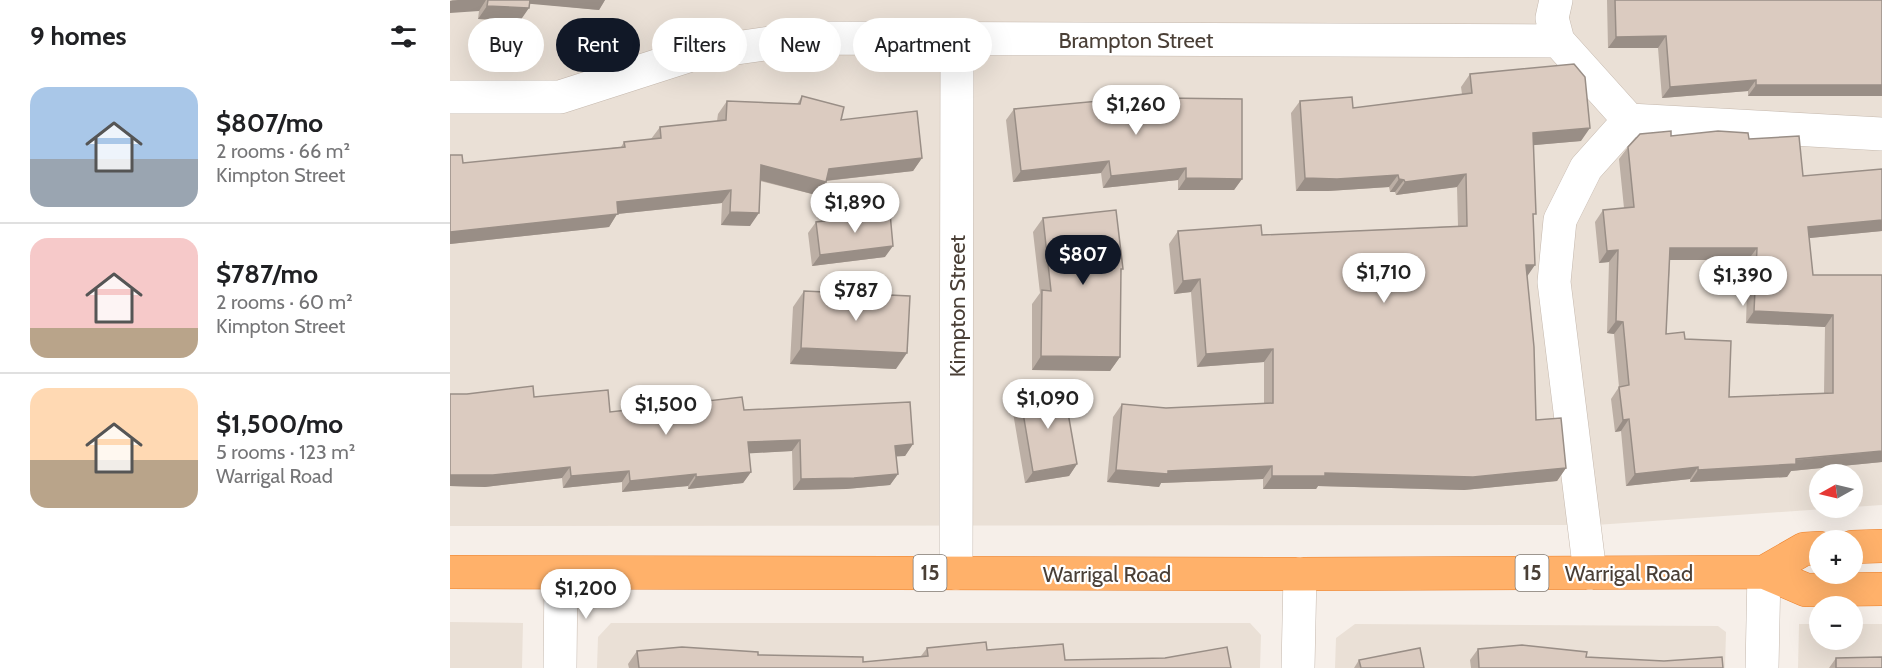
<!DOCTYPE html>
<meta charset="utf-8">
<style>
:root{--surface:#fff;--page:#f6f6f6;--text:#202124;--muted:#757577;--line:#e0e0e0;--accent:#111827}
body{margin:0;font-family:Cabin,sans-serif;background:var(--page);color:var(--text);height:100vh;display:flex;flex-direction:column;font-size:22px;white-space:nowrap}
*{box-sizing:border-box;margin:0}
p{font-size:20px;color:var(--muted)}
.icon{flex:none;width:33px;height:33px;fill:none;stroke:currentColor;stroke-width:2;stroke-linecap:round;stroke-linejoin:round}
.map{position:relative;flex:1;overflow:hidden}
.panel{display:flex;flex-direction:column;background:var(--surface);width:450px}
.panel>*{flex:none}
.guide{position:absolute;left:18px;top:18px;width:570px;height:54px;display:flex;gap:12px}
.needle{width:39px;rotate:262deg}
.controls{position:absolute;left:1359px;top:464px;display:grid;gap:12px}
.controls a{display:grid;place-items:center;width:54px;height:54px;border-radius:50%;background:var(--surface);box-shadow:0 6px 24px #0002;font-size:30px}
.price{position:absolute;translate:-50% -51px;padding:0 14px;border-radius:21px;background:#fff;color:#222;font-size:20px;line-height:39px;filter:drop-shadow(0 2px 3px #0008)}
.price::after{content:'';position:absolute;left:50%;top:36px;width:18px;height:14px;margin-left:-9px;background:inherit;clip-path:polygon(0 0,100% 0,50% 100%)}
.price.active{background:var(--accent);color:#fff}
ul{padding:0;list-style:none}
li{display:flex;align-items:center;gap:18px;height:150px;padding:0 30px}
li+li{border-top:2px solid var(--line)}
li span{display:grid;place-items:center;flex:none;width:168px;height:120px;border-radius:18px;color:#555}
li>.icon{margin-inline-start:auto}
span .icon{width:72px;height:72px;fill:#fffc;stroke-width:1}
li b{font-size:26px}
h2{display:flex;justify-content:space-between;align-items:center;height:72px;padding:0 30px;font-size:26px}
.chip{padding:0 21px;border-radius:27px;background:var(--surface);box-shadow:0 6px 24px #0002;font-size:21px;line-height:54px}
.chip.active{background:var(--accent);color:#fff}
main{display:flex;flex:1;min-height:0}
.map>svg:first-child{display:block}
</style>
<main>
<section class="panel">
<h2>9 homes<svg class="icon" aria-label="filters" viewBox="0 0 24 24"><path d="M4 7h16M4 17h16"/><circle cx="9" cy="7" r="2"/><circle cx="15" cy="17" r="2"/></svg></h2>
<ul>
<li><span style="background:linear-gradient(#a9c7e8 60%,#9aa5b1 0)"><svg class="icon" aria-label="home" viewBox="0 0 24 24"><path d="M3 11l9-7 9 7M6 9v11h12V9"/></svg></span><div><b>$807/mo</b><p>2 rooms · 66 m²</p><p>Kimpton Street</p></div></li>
<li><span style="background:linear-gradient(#f6c9c9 75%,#b9a48a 0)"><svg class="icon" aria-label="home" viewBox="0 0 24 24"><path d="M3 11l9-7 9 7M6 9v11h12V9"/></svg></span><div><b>$787/mo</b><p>2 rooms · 60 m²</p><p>Kimpton Street</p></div></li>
<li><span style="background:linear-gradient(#ffd9b3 60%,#b9a48a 0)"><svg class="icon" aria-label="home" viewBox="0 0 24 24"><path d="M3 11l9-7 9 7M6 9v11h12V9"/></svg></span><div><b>$1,500/mo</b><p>5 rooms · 123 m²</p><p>Warrigal Road</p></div></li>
</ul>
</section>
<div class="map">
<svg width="1432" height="668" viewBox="0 0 1432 668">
<rect width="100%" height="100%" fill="#f6efe9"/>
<!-- residential -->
<path fill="#eae0d6" d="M 0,0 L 1432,0 L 1432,505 L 1403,507 L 1402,474 L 1370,474 L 1370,507 L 1402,507 L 1146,525 L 0,526 Z
M 0,622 L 73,623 L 72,668 L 0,668 Z
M 161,623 L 800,623 L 811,635 L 810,668 L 147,668 L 148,637 Z
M 905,624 L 1268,626 L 1276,632 L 1275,668 L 885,668 L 886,638 Z
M 1349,624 L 1369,624 L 1370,639 L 1402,639 L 1403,624 L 1432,624 L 1432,668 L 1348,668 Z"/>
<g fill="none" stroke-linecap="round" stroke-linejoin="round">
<!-- minor casing -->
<g stroke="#c5b8ad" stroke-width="34">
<path id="minor" d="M 1106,0 L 1102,18 L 1108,41
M 0,97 L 110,97 L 244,54 L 356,38 L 1108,41 L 1179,120 L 1432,134
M 506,573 L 507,40
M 1140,573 L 1104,282 L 1110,220 L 1136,168 L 1179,120
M 110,668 L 111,573
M 848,668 L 850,574
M 1312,668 L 1314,572"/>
</g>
<!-- highway casing -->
<g stroke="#ec812c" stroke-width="34">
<path id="highway" d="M 1402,547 L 1432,546
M 0,572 L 850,574 L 1314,572 L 1356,590 L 1432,589
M 1314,572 L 1354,549 L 1370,548"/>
</g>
<!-- minor -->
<use href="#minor" stroke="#fff" stroke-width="33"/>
<!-- highway -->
<use href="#highway" stroke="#ffb16a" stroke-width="33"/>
</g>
<!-- wall -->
<path fill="#bcafa5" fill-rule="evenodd" d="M 0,0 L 155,0 L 149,10 L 80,3 L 70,21 L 28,19 L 29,11 Z
M 1157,0 L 1432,0 L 1432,96 L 1298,96 L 1298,91 L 1212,98 L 1208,48 L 1158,48 Z
M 1020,74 L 1131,141 L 1084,145 L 1083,218 L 1077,276 L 1086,420 L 1116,468 L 1107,481 L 1014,490 L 868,486 L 866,489 L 813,489 L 813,479 L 711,483 L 709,487 L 657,482 L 663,417 L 672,404 L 716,408 L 814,404 L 814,362 L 747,367 L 741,292 L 724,294 L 719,244 L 728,231 L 812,235 L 1008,226 L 1007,187 L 946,195 L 945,192 L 940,192 L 939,187 L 878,191 L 846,191 L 841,113 L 850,101 L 903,108 L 1012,94 L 1011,87 Z
M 352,96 L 391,120 L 472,158 L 463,171 L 376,181 L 366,195 L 310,181 L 300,226 L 271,225 L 272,203 L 167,214 L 159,227 L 0,244 L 0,155 L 13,163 L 171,147 L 174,142 L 201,139 L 210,127 L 267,121 L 268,114 L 277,101 L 347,104 Z
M 713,98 L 792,179 L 784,190 L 728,190 L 728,180 L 653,188 L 651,173 L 563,182 L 556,120 L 564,109 Z
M 1221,136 L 1299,139 L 1353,176 L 1432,231 L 1359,238 L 1363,275 L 1432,275 L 1432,462 L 1341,471 L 1337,477 L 1240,482 L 1240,479 L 1176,486 L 1171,431 L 1165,432 L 1161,399 L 1169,387 L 1164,334 L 1157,333 L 1159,262 L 1149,263 L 1145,222 L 1153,210 L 1174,208 L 1169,159 L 1178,147 ZM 1220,260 L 1298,260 L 1296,323 L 1375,327 L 1374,393 L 1279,397 L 1235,339 L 1216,334 Z
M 593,218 L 671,272 L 670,357 L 660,371 L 582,370 L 582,304 L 590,293 L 583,232 Z
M 366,222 L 435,257 L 362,266 L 358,233 Z
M 354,291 L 446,369 L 340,364 L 343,307 Z
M 0,394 L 84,397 L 160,412 L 294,410 L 463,444 L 455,456 L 446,456 L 448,474 L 440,485 L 396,489 L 343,490 L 342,451 L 299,453 L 301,472 L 293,483 L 238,489 L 238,486 L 172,492 L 172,482 L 113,488 L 112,478 L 35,487 L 0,486 Z
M 570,395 L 627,464 L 619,476 L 575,483 L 562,407 Z
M 477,648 L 537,650 L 615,660 L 781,668 L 179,668 L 178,664 L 187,651 L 308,655 L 413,662 L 471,656 Z
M 1028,649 L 1136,657 L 1273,668 L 1021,668 L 1020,660 Z
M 1386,658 L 1432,668 L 1379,668 Z
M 909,660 L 974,668 L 904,668 Z"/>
<!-- shaded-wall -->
<path fill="#998e86" d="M 8,0 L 36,0 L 29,11 L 0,13 L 0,1 Z
M 73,0 L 155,0 L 149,10 L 71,3 Z
M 37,6 L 79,8 L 70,21 L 28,19 Z
M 1216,36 L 1208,48 L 1158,48 L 1166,37 Z
M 1306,80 L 1298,91 L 1212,98 L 1220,87 Z
M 1306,85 L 1432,85 L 1432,96 L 1298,96 Z
M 1140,128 L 1131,141 L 1074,146 L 1083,133 Z
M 472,158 L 463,171 L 373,181 L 376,182 L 366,195 L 302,178 L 311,165 L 379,169 Z
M 659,161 L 651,173 L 563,182 L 571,171 Z
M 736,168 L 728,180 L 653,188 L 661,176 Z
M 1016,174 L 1007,187 L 946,195 L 955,182 Z
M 948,175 L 939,187 L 878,191 L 846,191 L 855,178 Z
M 736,178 L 792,179 L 784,190 L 728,190 Z
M 949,179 L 954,180 L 945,192 L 940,192 Z
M 281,190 L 272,203 L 167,214 L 159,227 L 0,244 L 0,232 L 167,202 Z
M 280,212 L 309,213 L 300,226 L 271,225 Z
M 1432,220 L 1432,231 L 1350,239 L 1358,227 Z
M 443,246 L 435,257 L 362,266 L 370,255 Z
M 1220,248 L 1307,248 L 1298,260 L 1212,260 Z
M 1168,250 L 1159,262 L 1149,263 L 1157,251 Z
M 1076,265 L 1085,265 L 1076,278 Z
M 750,279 L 741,292 L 724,294 L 733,281 Z
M 1304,311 L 1383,315 L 1375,327 L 1296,323 Z
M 1166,321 L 1173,322 L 1164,334 L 1157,333 Z
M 351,348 L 457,353 L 446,369 L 340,364 Z
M 823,349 L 814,362 L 747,367 L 756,354 Z
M 591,356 L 670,357 L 660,371 L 582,370 Z
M 1179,419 L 1171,431 L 1165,432 L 1173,420 Z
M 350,440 L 342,451 L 290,454 L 298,442 Z
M 463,444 L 455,456 L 437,457 L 445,446 Z
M 1432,451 L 1432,462 L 1341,471 L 1337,477 L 1240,482 L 1248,470 Z
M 627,464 L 619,476 L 575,483 L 583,472 Z
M 822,466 L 813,479 L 711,483 L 709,487 L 657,482 L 666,470 L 718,471 Z
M 120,467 L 112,478 L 35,487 L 0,486 L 0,475 Z
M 1248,467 L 1240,479 L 1176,486 L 1185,474 Z
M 1116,468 L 1107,481 L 1014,490 L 868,486 L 866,489 L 813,489 L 822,476 L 875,473 Z
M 179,471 L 172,482 L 113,488 L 121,476 Z
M 301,472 L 293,483 L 238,489 L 246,477 Z
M 246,474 L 238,486 L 172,492 L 180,481 Z
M 448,474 L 440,485 L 396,489 L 343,490 L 351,479 Z"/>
<!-- building -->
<path fill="#dbcbc0" stroke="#998e86" stroke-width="1.5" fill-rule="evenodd" d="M 38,0 L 80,0 L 79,8 L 37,6 Z
M 1165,0 L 1432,0 L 1432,85 L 1306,85 L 1306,80 L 1220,87 L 1216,36 L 1166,37 Z
M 1124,64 L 1135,77 L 1140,128 L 1083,133 L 1086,214 L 1083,214 L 1085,265 L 1076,265 L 1084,347 L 1086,420 L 1111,418 L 1116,468 L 1023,477 L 875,473 L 875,476 L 822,476 L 822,466 L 718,471 L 718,474 L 666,470 L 672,404 L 716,408 L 823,403 L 823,349 L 756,354 L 750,279 L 733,281 L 728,231 L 811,225 L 812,235 L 1017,226 L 1016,174 L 955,182 L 954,180 L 949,179 L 948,175 L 887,179 L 855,178 L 850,101 L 902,97 L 903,108 L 1022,93 L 1020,74 Z
M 713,95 L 713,98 L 792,99 L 792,179 L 736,178 L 736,168 L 661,176 L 659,161 L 571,171 L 564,109 Z
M 352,96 L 394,107 L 391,120 L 467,111 L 472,158 L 379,169 L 376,182 L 311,165 L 309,213 L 280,212 L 281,190 L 167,202 L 168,214 L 0,232 L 0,155 L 12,155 L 13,163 L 175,147 L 174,142 L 211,138 L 210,127 L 276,120 L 277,101 L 350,104 Z
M 1221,131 L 1221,136 L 1268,131 L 1298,133 L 1299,139 L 1349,136 L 1353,176 L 1432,169 L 1432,220 L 1358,227 L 1363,275 L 1432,275 L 1432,451 L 1346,459 L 1346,464 L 1248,470 L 1248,467 L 1185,474 L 1179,419 L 1173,420 L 1169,387 L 1179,385 L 1173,322 L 1166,321 L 1168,250 L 1157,251 L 1153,210 L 1184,207 L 1178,147 L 1190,134 ZM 1220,248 L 1307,248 L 1304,311 L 1383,315 L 1383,393 L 1279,397 L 1281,341 L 1235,339 L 1234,332 L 1216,334 Z
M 666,210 L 673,269 L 671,269 L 670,357 L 591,356 L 592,290 L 601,291 L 593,218 Z
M 440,213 L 443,246 L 370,255 L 366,222 Z
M 354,291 L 460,296 L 457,353 L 351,348 Z
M 83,386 L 84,397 L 158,390 L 160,412 L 292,397 L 294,410 L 460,402 L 463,444 L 445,446 L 448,474 L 404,478 L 351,479 L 350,440 L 298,442 L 301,472 L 246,477 L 246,474 L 180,481 L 179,471 L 121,476 L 120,467 L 43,475 L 0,475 L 0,394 L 17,394 Z
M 614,390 L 627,464 L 583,472 L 570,395 Z
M 536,642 L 537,650 L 613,644 L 615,660 L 715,658 L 777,647 L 781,668 L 189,668 L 187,651 L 232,647 L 308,652 L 308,655 L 413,657 L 413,662 L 478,656 L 477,648 Z
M 1072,645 L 1137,652 L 1136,657 L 1214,661 L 1272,657 L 1273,668 L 1029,668 L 1028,649 Z
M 970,648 L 974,668 L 911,668 L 909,660 Z
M 1432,657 L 1432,668 L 1386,668 L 1386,658 Z"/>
<g text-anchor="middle" stroke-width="4.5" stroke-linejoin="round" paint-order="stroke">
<!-- shield labels -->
<g fill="#fff" stroke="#807972" stroke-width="1.5">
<rect x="463.5" y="555" width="33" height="36" rx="4.5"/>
<rect x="1065.5" y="555" width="33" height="36" rx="4.5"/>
</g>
<g font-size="21" font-weight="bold" fill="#4a3f36">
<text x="480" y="580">15</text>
<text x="1082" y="580">15</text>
</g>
<!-- street labels -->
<g font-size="22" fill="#4a3f36" stroke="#fff">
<text x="686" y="48">Brampton Street</text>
<text transform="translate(507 306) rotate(-90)" y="8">Kimpton Street</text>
<text x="1179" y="581">Warrigal Road</text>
<text x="657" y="582">Warrigal Road</text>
</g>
</g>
</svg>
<div class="controls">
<a><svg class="needle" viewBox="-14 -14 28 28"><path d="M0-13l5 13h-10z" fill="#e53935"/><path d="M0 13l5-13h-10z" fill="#757577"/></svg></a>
<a>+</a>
<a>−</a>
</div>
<b class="price" style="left:686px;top:136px">$1,260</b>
<b class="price" style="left:405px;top:234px">$1,890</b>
<b class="price active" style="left:633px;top:286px">$807</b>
<b class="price" style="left:934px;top:304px">$1,710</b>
<b class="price" style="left:1293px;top:307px">$1,390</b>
<b class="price" style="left:406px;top:322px">$787</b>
<b class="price" style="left:598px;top:430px">$1,090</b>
<b class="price" style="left:216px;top:436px">$1,500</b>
<b class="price" style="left:136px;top:620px">$1,200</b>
<div class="guide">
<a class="chip">Buy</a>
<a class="chip active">Rent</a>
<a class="chip">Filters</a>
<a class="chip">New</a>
<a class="chip">Apartment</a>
</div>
</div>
</main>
